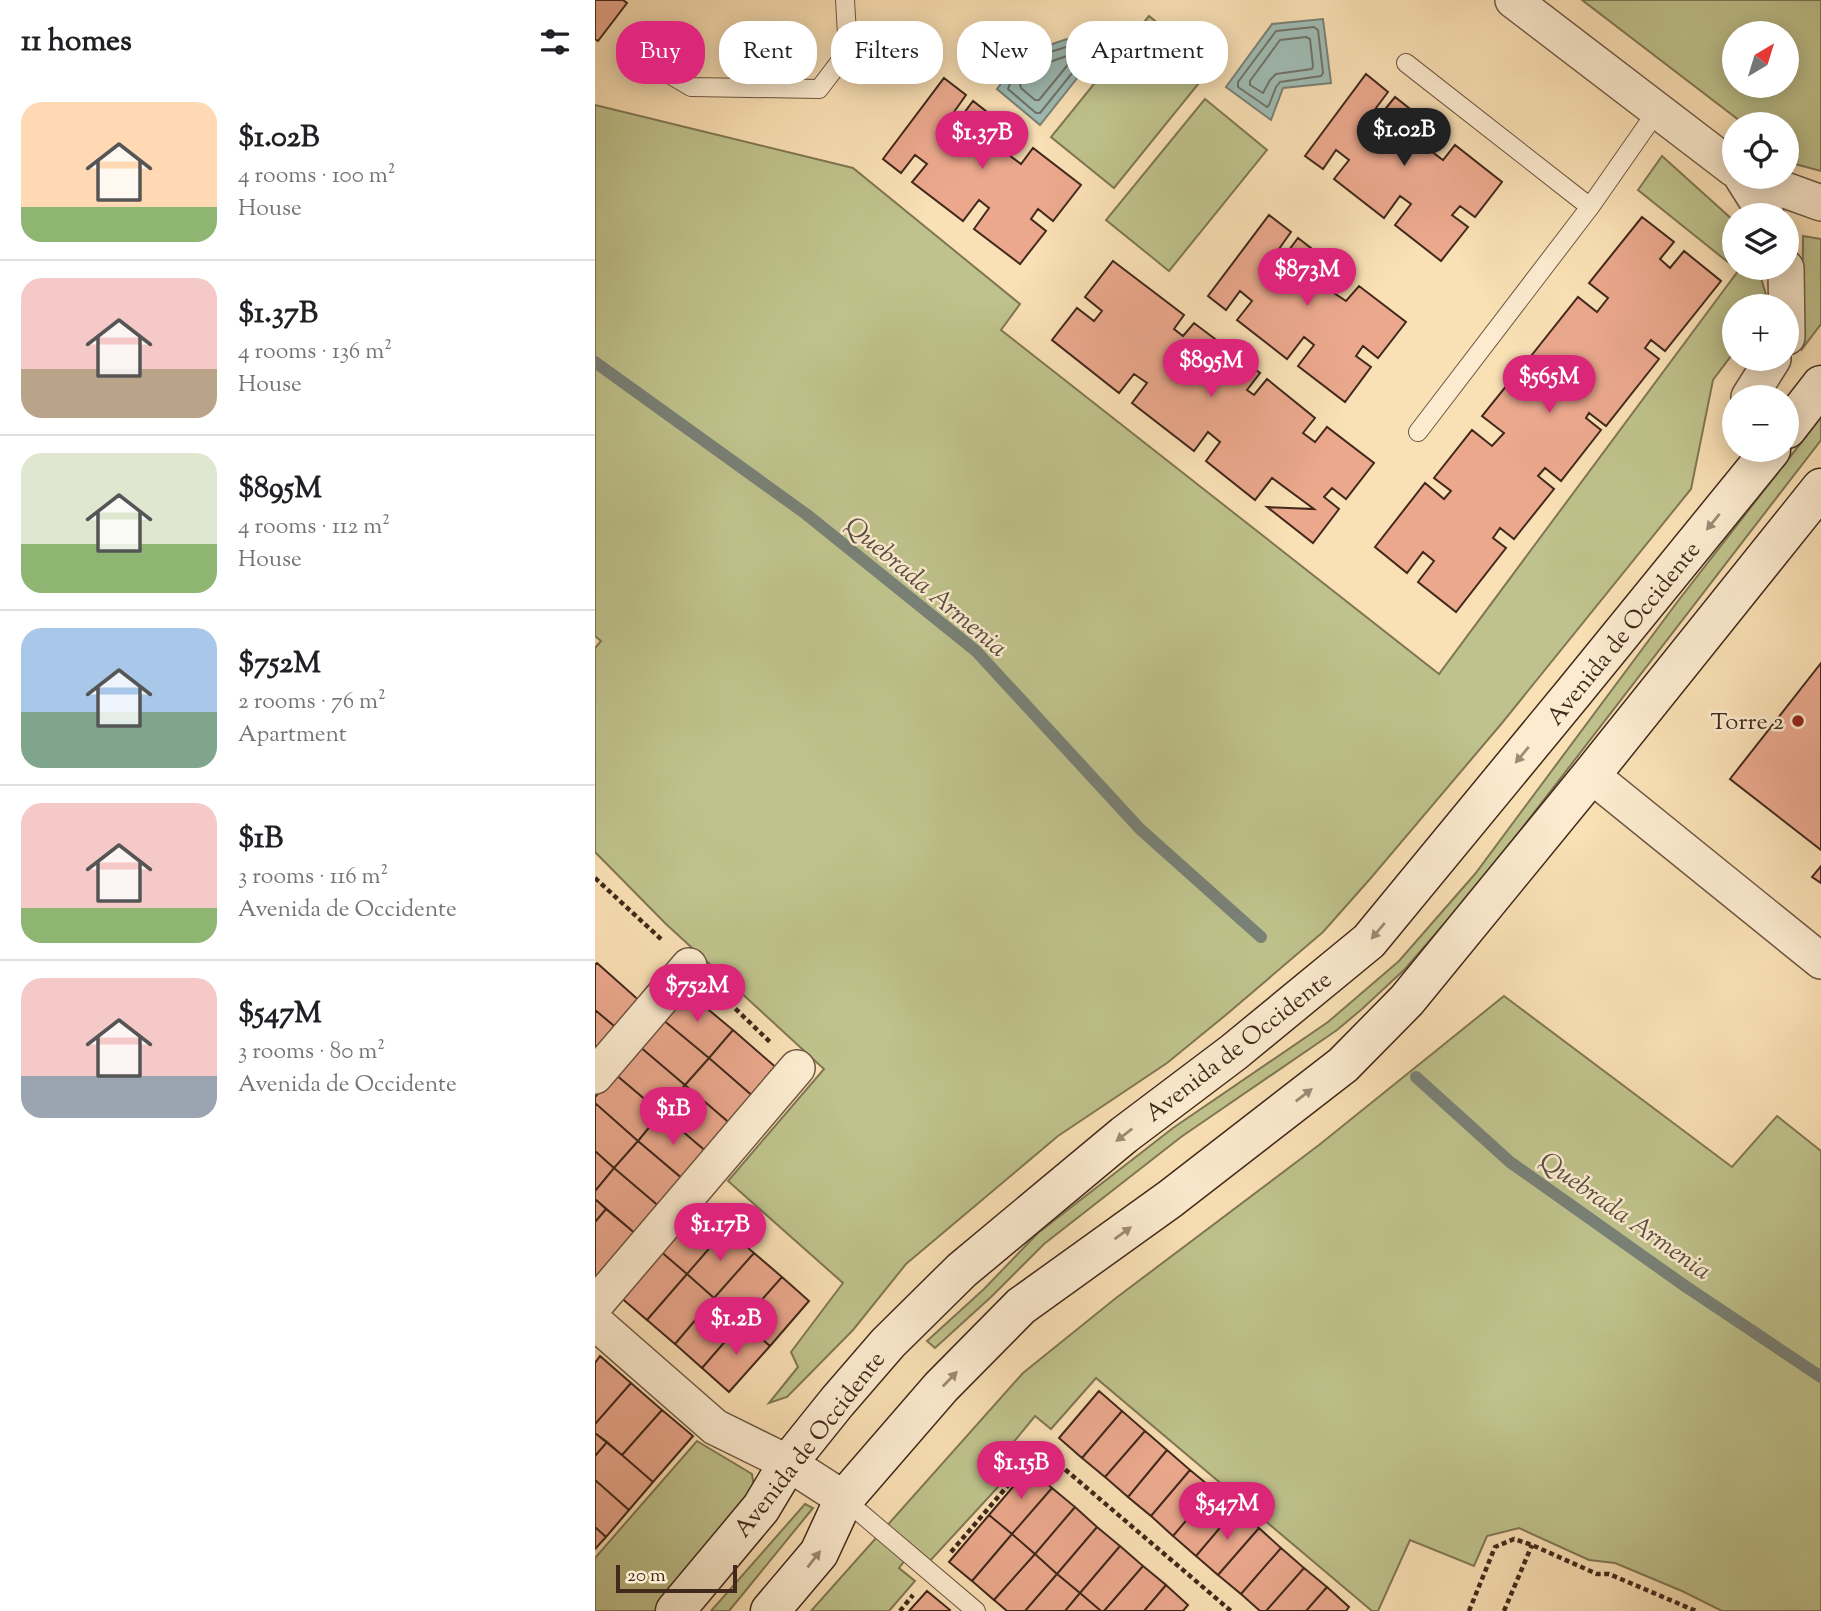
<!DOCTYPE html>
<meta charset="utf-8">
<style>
:root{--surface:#fff;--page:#f2f2f2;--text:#202124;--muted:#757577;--line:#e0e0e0;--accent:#db2777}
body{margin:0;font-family:"Sorts Mill Goudy",serif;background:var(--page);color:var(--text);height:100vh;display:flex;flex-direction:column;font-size:26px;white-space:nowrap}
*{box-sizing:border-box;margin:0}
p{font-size:23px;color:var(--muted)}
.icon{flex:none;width:38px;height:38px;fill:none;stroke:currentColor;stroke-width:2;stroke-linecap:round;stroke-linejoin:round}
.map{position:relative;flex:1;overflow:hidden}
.sheet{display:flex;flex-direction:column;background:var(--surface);width:595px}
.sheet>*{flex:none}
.top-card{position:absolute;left:21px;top:21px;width:665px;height:63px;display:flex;gap:14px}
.needle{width:46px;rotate:38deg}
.buttons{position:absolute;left:1127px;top:21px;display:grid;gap:14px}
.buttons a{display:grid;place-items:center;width:77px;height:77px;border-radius:50%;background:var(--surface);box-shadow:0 4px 18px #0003;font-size:35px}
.scale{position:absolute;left:21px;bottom:18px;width:121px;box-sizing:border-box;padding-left:7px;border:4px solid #41291b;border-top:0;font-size:19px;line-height:24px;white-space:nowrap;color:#41291b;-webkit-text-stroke:5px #fcebcf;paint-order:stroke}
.price{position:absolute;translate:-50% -60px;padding:0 16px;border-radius:24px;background:var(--accent);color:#fff;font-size:23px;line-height:46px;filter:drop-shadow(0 2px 4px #0008)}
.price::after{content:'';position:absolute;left:50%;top:42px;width:21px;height:16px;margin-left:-10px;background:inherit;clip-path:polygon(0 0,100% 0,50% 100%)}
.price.current{background:#222;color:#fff}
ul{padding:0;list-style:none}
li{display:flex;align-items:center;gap:21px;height:175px;padding:0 21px}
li+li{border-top:2px solid var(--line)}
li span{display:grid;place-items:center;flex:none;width:196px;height:140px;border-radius:21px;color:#555}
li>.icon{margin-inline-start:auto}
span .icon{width:84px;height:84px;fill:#fffc;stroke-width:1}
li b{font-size:30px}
h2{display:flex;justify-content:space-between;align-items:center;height:84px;padding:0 21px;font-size:30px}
.chip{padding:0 24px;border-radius:28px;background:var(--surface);box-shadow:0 4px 18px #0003;font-size:24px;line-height:63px}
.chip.current{background:var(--accent);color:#fff}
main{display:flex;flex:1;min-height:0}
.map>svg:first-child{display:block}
</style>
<main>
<section class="sheet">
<h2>11 homes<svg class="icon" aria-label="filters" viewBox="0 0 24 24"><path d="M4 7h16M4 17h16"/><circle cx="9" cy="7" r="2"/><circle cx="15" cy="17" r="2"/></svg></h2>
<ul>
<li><span style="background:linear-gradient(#ffd9b3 75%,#8fb573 0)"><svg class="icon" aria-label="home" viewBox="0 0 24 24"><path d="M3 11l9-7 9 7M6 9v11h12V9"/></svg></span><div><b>$1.02B</b><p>4 rooms · 100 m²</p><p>House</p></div></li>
<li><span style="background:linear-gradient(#f6c9c9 65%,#b9a48a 0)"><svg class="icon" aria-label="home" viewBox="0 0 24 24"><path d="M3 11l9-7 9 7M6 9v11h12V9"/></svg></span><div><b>$1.37B</b><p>4 rooms · 136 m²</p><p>House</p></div></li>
<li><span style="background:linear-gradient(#dfe7d0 65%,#8fb573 0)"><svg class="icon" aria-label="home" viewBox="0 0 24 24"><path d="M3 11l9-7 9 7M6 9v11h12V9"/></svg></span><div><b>$895M</b><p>4 rooms · 112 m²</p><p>House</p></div></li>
<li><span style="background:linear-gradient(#a9c7e8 60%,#7fa58c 0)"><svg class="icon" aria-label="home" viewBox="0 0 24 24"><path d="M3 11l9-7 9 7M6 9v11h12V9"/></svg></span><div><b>$752M</b><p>2 rooms · 76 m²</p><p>Apartment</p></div></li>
<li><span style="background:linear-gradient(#f6c9c9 75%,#8fb573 0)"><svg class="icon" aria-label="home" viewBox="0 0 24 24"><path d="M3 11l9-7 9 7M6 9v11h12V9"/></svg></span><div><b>$1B</b><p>3 rooms · 116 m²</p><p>Avenida de Occidente</p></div></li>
<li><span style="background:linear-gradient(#f6c9c9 70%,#9aa5b1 0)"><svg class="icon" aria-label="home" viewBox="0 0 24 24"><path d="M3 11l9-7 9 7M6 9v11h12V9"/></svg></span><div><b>$547M</b><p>3 rooms · 80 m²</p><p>Avenida de Occidente</p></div></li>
</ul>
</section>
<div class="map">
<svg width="1226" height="1611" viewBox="0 0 1226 1611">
<rect width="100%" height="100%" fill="#fae0b5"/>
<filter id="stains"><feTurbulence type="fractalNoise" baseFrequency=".00286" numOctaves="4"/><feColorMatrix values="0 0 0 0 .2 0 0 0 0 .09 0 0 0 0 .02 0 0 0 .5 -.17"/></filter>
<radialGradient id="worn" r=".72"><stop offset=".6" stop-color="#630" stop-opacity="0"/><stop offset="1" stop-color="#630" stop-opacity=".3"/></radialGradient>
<!-- green -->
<path fill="#bfc28c" stroke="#807654" stroke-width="2" fill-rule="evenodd" d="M 987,0 L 1226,0 L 1226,171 L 1200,164 L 1192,157 L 1192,124 L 1149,124 ZM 1139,33 L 1192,33 L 1192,86 L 1139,86 Z
M 554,16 L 617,67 L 519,188 L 456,137 Z
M 610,99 L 672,150 L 574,271 L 511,220 Z
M 0,105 L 258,168 L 425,304 L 406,330 L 844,674 L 1143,271 L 1141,268 L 1163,268 L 1171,295 L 1167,306 L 1139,306 L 1139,352 L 1118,380 L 1096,489 L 907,723 L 775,879 L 728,932 L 632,1014 L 572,1063 L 463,1136 L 311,1264 L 258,1330 L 192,1397 L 174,1403 L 203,1367 L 196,1352 L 248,1283 L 133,1181 L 229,1069 L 71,924 L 0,852 L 0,648 L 6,641 L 0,636 Z
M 1067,156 L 1139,221 L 1139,267 L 1043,190 Z
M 1208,236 L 1226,239 L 1226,324 L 1207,349 Z
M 1226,417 L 1226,440 L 888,879 L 810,969 L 767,1009 L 742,1030 L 586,1137 L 449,1244 L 396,1297 L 340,1348 L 332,1341 L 389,1289 L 443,1233 L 578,1128 L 733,1022 L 804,961 L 880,874 L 1083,601 Z
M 909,996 L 1137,1167 L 1182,1116 L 1226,1151 L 1226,1611 L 1127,1611 L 1087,1591 L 1020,1563 L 994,1560 L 924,1528 L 892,1536 L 879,1566 L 815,1540 L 783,1611 L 777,1611 L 501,1378 L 456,1429 L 440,1416 L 413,1449 L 426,1462 L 334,1562 L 318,1550 L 304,1568 L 320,1581 L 294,1611 L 216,1611 L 428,1373 L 521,1298 L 724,1145 Z
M 102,1441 L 157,1474 L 160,1493 L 66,1611 L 0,1611 L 0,1558 Z
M 210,1504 L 218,1508 L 134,1611 L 116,1611 Z"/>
<!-- water -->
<path fill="#9fbcb4" stroke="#798177" stroke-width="2" d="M 728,19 L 736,83 L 688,88 L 676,120 L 631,87 L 677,24 Z
M 521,29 L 445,125 L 402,89 L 417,69 L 437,51 L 472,39 Z"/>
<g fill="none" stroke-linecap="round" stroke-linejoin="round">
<!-- shore -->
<path stroke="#707268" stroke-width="2" d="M 719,27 L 723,30 L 728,73 L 726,76 L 685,82 L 681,87 L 674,105 L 672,107 L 643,87 L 643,82 L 681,31 Z
M 711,37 L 715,39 L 718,66 L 717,69 L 681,74 L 675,80 L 668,93 L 655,85 L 655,81 L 685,40 Z
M 495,42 L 498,43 L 498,47 L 445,113 L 441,113 L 413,89 C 422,59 467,46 495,42 Z
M 472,56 L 475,57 L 476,61 L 444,100 L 440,100 L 426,88 L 425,85 C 438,68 453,62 472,56 Z"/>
<!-- stream -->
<path stroke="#798177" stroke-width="12" d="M 0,362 L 211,514 L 381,651 L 545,829 L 666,937
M 821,1077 L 915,1162 L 1090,1286 L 1226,1377"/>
</g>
<!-- building -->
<path fill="#eba88d" stroke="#41291b" stroke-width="2" d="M 0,0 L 28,0 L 32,3 L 3,41 L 0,39 Z
M 771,74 L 793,92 L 781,108 L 787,113 L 800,97 L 849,136 L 836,151 L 848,160 L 860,145 L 907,182 L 880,217 L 865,206 L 857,215 L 873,227 L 846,261 L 800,225 L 816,204 L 805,196 L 789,218 L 739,179 L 754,160 L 741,150 L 728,169 L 710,156 Z
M 349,78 L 371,95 L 359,112 L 366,117 L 378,101 L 427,139 L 414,155 L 426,164 L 438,148 L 486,185 L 458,221 L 443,209 L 436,219 L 451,231 L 425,264 L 379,229 L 394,208 L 384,200 L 368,221 L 317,182 L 332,164 L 320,155 L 306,173 L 288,159 Z
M 674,215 L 696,232 L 684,249 L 691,254 L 703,238 L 752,276 L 739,293 L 751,301 L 764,286 L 811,322 L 783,358 L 768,346 L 761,356 L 776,367 L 750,402 L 703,366 L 719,345 L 709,337 L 692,359 L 642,320 L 657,301 L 645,291 L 631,310 L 613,296 Z
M 1047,217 L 1079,242 L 1065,259 L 1075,268 L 1089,251 L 1126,281 L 1070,351 L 1056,340 L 1050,348 L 1064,359 L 1011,426 L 994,413 L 991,418 L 1006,430 L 966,481 L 950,468 L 943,476 L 959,489 L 919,539 L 905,528 L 898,538 L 911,548 L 861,612 L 823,582 L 839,561 L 828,552 L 812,573 L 780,547 L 830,483 L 849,499 L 856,491 L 839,478 L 877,430 L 897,446 L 909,433 L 887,416 L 924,370 L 943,384 L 954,370 L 936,356 L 983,297 L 1002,312 L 1013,298 L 994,283 Z
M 518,261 L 589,315 L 579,329 L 588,336 L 599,323 L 665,373 L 652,390 L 659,395 L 672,379 L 720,418 L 708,433 L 720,442 L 732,427 L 779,463 L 751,499 L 737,488 L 729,497 L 744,509 L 718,543 L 672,507 L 719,509 L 677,478 L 660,500 L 611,461 L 625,442 L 613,432 L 599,451 L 537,403 L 552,383 L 539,374 L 524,393 L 457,340 L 482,308 L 499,321 L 507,311 L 490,297 Z
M 1226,663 L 1226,850 L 1135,779 Z
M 1226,866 L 1226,883 L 1217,877 Z
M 2,963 L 47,1003 L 24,1030 L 0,1010 L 0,965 Z
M 91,991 L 138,1030 L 114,1058 L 67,1019 Z
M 0,1010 L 24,1030 L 0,1058 Z
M 67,1019 L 114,1058 L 90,1085 L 44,1046 Z
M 138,1030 L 184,1070 L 160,1098 L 114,1058 Z
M 44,1046 L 90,1085 L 66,1113 L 20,1074 Z
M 114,1058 L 160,1098 L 137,1125 L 90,1085 Z
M 20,1074 L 66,1113 L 43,1141 L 0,1103 L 0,1097 Z
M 90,1085 L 137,1125 L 113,1153 L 66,1113 Z
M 0,1103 L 43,1141 L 19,1168 L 0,1151 Z
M 66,1113 L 113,1153 L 89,1180 L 43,1141 Z
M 43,1141 L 89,1180 L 66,1208 L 19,1168 Z
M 0,1151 L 19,1168 L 0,1191 Z
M 19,1168 L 66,1208 L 42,1235 L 0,1199 L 0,1191 Z
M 0,1199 L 11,1209 L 0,1222 Z
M 104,1205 L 131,1229 L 92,1274 L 64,1250 Z
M 11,1209 L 42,1235 L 0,1279 L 0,1222 Z
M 131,1229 L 159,1253 L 119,1298 L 92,1274 Z
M 64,1250 L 92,1274 L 52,1320 L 24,1296 Z
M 159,1253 L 187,1277 L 147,1322 L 119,1298 Z
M 92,1274 L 119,1298 L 80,1344 L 52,1320 Z
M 187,1277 L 214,1301 L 175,1346 L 147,1322 Z
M 119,1298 L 147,1322 L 107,1368 L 80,1344 Z
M 147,1322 L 175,1346 L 134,1392 L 107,1368 Z
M 5,1356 L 36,1383 L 0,1424 L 0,1363 Z
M 36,1383 L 67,1410 L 27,1455 L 0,1433 L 0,1424 Z
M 504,1391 L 527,1411 L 487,1458 L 464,1438 Z
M 67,1410 L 98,1436 L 58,1482 L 27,1455 Z
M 527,1411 L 550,1431 L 510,1477 L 487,1458 Z
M 550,1431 L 572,1450 L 533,1497 L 510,1477 Z
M 0,1433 L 12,1442 L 0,1456 Z
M 12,1442 L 58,1482 L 34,1510 L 0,1480 L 0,1456 Z
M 572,1450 L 595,1470 L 556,1516 L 533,1497 Z
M 434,1468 L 457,1488 L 417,1534 L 394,1515 Z
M 595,1470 L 618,1489 L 578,1536 L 556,1516 Z
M 0,1480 L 34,1510 L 11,1537 L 0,1527 Z
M 457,1488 L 480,1507 L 440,1554 L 417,1534 Z
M 618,1489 L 641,1509 L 601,1556 L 578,1536 Z
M 480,1507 L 502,1527 L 462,1574 L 440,1554 Z
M 641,1509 L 664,1528 L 623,1575 L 601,1556 Z
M 394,1515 L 417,1534 L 377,1581 L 354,1562 Z
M 0,1527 L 11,1537 L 0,1549 Z
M 502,1527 L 525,1546 L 485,1593 L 462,1574 Z
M 664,1528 L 686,1548 L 646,1594 L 623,1575 Z
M 417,1534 L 440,1554 L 399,1600 L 377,1581 Z
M 525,1546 L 548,1566 L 509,1611 L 506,1611 L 485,1593 Z
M 686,1548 L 709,1568 L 671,1611 L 665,1611 L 646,1594 Z
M 440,1554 L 462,1574 L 430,1611 L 412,1611 L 399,1600 Z
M 548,1566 L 571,1585 L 549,1611 L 509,1611 Z
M 709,1568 L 732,1587 L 711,1611 L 671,1611 Z
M 462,1574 L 485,1593 L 470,1611 L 430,1611 Z
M 571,1585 L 593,1605 L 588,1611 L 549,1611 Z
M 732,1587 L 754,1607 L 751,1611 L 711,1611 Z
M 332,1591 L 355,1610 L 354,1611 L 314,1611 Z
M 485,1593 L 506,1611 L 470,1611 Z"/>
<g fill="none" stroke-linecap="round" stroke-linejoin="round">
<!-- service casing -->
<g stroke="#6f5742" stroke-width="20">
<path id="service" d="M 39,53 L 96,87 L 224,89 L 253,51 L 250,0
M 811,63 L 995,207
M 823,432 L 995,207 L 1062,111
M 249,1499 L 381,1611"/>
</g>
<!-- minor casing -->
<g stroke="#6f5742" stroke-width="38">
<path id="minor" d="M 918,0 L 1139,169
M 1147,177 L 1171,215
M 1154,177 L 1226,203
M 1191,268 L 1192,337
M 1154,397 L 1178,359
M 996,775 L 1226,961
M 0,1076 L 94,966
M 0,1305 L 202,1068
M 0,1322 L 120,1427 L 193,1463 L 249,1499"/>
</g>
<!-- secondary casing -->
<g stroke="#41291b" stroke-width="41">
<path id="secondary" d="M 1192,429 L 1226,385
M 80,1611 L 166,1508 L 193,1463 L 242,1402 L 293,1343 L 367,1270 L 529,1135 L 639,1052 L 774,941 L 979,692 L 1176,450
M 175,1611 L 224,1553 L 249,1499 L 346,1387 L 426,1306 L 575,1199 L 748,1065 L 812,1000 L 996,775 L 1226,488"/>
</g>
<!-- path -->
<path stroke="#41291b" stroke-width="4.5" stroke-dasharray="5 3.5" stroke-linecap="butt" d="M 0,878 L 67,940
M 122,991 L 176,1043
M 356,1552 L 445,1448 L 636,1611
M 305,1611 L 318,1595
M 874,1611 L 900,1547 L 919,1539 L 937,1545 L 1002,1574 L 1014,1574 L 1101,1611
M 909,1611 L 937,1545"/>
<!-- service -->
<use href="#service" stroke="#fcebcf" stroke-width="18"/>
<!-- minor -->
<use href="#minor" stroke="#fcebcf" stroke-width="35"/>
<!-- secondary -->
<use href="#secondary" stroke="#fcebcf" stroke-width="38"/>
</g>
<!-- one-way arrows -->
<defs><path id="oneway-solid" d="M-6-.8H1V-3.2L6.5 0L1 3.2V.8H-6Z" transform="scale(1.75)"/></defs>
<g fill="#9e8a75">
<use href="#oneway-solid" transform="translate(1118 522) rotate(129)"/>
<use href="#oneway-solid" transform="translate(927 755) rotate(130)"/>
<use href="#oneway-solid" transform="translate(783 931) rotate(130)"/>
<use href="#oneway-solid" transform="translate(709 1095) rotate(-38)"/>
<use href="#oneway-solid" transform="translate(529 1135) rotate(142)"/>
<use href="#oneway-solid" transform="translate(528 1233) rotate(-36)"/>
<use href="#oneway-solid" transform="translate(355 1379) rotate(-46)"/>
<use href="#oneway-solid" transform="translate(219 1559) rotate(-52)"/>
</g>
<!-- markers -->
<circle fill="#8f2418" stroke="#fcebcf" stroke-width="2.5" cx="1203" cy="721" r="7"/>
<g text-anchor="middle" stroke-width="5" stroke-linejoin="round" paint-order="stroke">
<!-- street labels -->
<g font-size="24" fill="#41291b" stroke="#fcebcf">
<text transform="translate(1028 633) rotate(-51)" y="8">Avenida de Occidente</text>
<text transform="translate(643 1046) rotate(-38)" y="8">Avenida de Occidente</text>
<text transform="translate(214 1444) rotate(-52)" y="8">Avenida de Occidente</text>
</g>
<!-- poi labels -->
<g font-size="24" fill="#41291b" stroke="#fcebcf" text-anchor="end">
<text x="1189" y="729">Torre 2</text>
</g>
<!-- water labels -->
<g font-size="26" font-style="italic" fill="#584e41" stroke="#fcebcf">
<text transform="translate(332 586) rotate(40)" y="9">Quebrada Armenia</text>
<text transform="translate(1031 1215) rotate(35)" y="9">Quebrada Armenia</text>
</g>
</g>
<rect width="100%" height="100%" filter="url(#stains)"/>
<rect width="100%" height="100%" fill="url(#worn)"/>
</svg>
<div class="buttons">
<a><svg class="needle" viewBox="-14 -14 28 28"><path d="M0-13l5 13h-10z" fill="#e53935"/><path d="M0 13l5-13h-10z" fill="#757577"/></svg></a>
<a><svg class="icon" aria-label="locate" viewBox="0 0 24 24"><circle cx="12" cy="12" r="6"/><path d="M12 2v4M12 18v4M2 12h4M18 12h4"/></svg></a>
<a><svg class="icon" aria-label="layers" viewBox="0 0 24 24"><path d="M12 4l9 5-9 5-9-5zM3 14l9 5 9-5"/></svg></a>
<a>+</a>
<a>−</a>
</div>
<div class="scale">20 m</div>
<b class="price current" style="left:809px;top:168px">$1.02B</b>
<b class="price" style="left:387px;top:171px">$1.37B</b>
<b class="price" style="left:712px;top:308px">$873M</b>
<b class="price" style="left:616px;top:399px">$895M</b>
<b class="price" style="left:954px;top:415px">$565M</b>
<b class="price" style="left:102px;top:1024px">$752M</b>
<b class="price" style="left:78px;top:1147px">$1B</b>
<b class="price" style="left:125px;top:1263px">$1.17B</b>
<b class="price" style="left:141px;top:1357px">$1.2B</b>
<b class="price" style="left:426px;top:1501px">$1.15B</b>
<b class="price" style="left:632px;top:1542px">$547M</b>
<div class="top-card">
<a class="chip current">Buy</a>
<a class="chip">Rent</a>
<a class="chip">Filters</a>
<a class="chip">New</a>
<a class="chip">Apartment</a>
</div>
</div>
</main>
